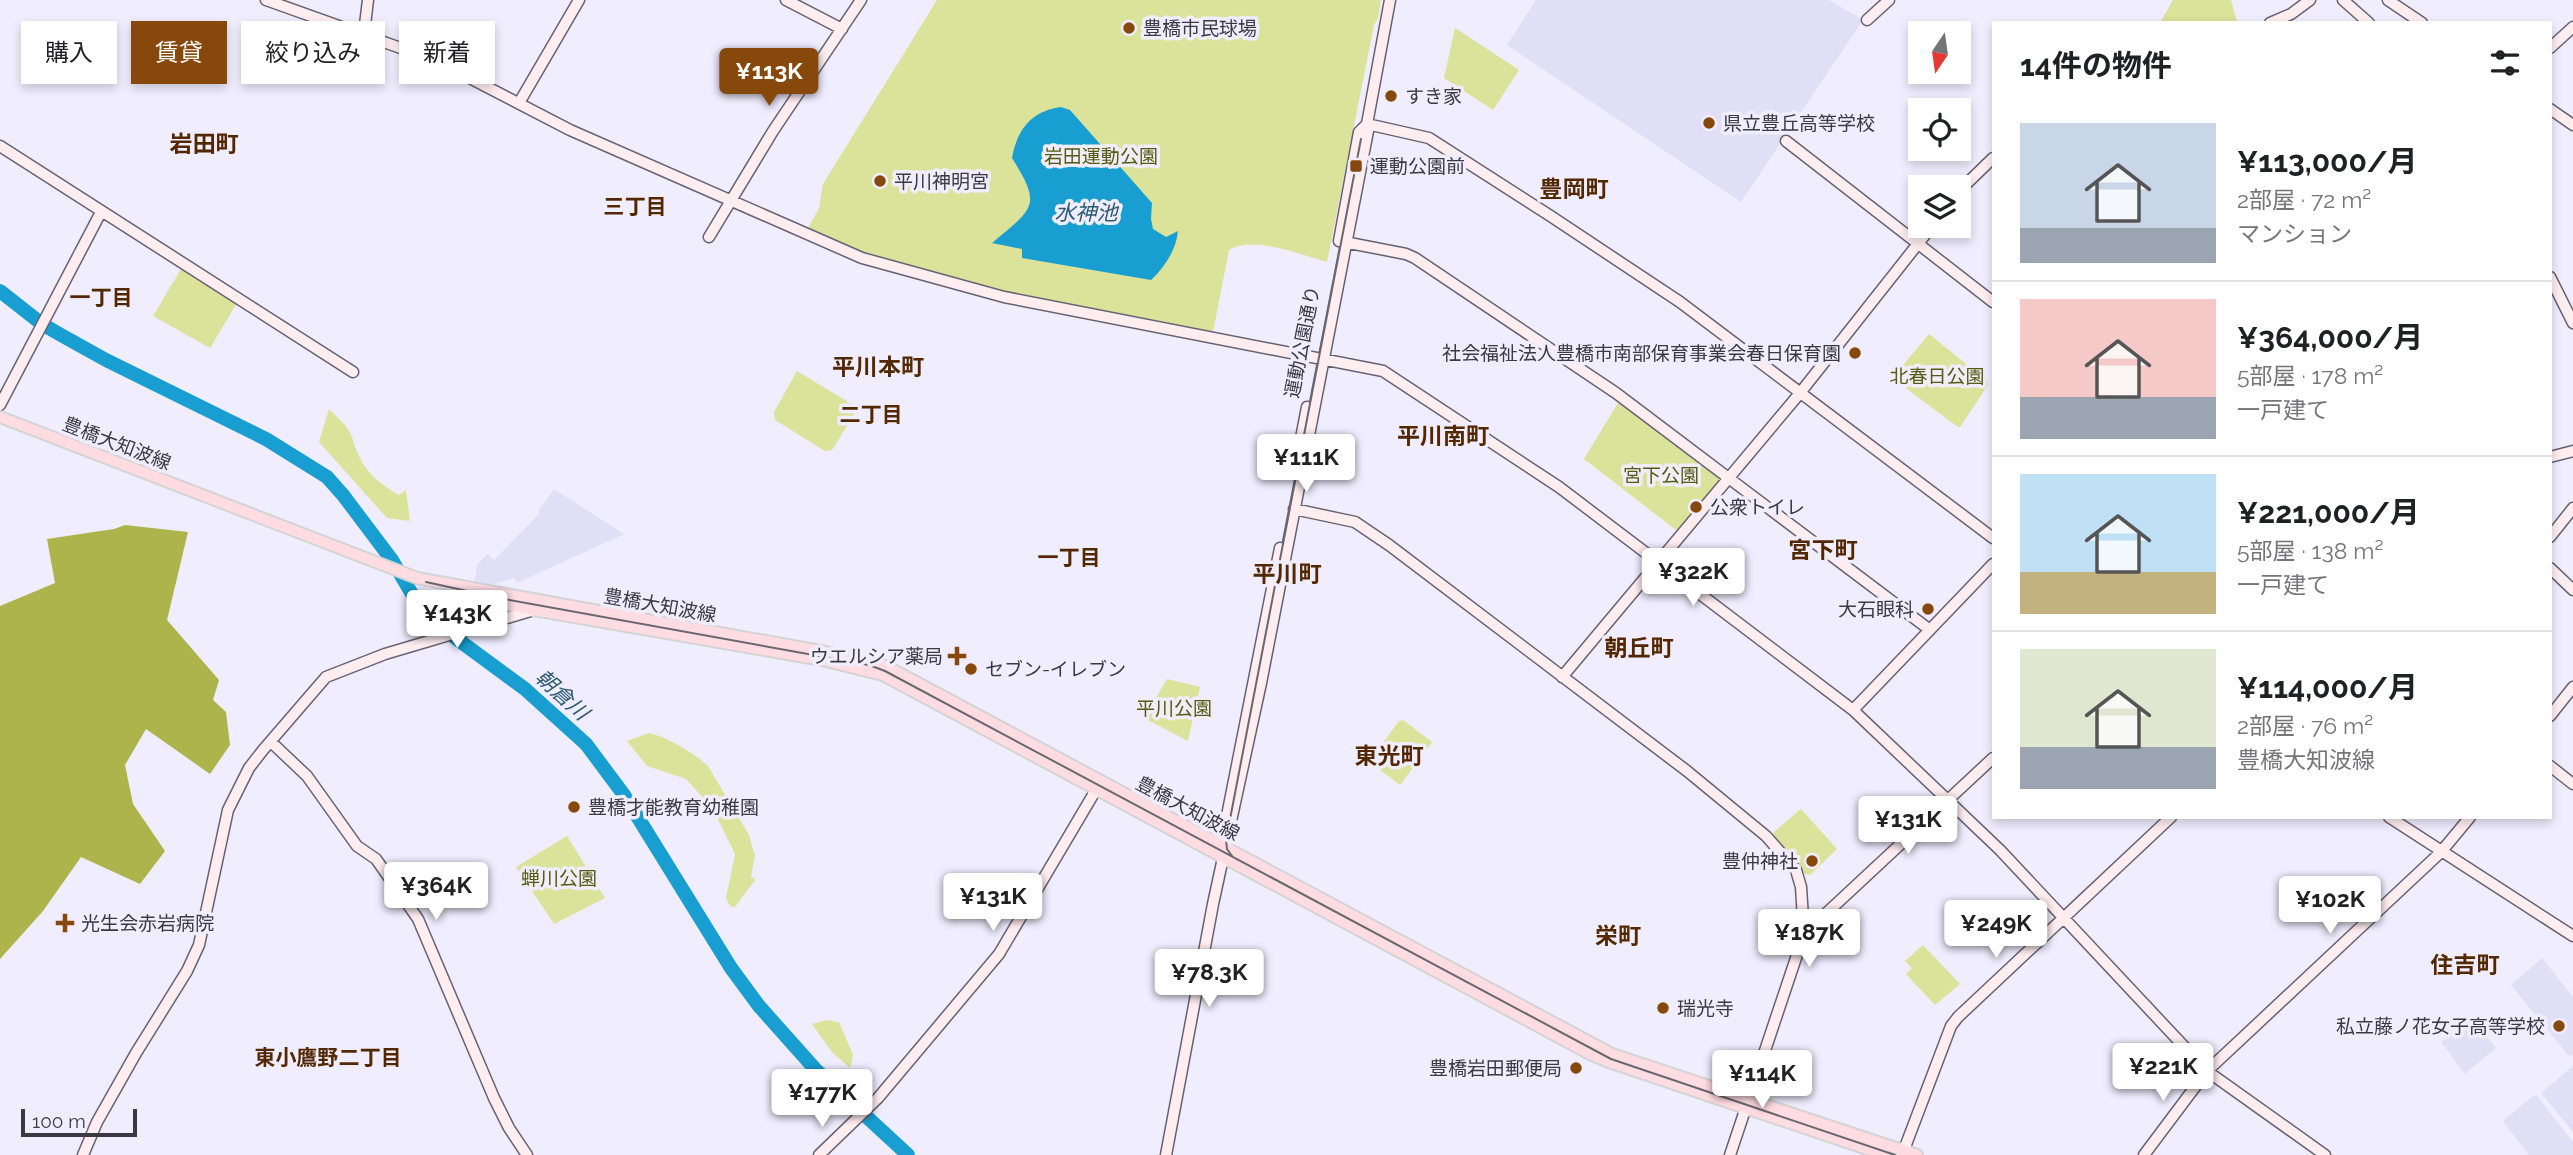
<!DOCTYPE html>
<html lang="ja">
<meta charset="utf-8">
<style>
:root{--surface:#fff;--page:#f2f2f2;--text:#202124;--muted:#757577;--line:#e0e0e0;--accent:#87480c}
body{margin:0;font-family:Raleway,"Noto Sans JP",sans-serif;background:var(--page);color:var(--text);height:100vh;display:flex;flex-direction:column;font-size:26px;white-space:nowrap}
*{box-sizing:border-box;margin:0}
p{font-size:23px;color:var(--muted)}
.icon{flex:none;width:38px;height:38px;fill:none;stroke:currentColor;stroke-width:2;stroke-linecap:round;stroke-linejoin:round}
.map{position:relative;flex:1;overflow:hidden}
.drawer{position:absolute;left:1992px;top:21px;width:560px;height:798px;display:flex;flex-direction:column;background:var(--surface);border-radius:0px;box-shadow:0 4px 10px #0003}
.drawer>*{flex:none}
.top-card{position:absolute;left:21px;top:21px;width:665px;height:63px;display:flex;gap:14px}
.needle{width:46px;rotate:193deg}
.controls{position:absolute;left:1908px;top:21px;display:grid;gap:14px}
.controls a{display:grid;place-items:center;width:63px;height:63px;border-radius:0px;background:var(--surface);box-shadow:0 4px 10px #0003;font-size:35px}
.scale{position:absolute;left:21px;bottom:18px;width:116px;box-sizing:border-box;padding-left:7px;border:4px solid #3b3a42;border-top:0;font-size:19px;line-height:24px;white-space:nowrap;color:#3b3a42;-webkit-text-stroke:5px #efedfe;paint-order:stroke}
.price{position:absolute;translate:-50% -60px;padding:0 16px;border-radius:7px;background:#fff;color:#222;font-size:23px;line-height:46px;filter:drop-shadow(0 2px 4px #0008)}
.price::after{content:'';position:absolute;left:50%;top:42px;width:21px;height:16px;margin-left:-10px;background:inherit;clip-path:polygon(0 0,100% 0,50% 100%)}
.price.current{background:var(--accent);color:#fff}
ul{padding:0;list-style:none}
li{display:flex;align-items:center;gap:21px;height:175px;padding:0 28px}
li+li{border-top:2px solid var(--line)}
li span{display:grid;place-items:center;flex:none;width:196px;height:140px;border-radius:0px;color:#555}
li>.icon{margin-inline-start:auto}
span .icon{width:84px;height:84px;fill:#fffc;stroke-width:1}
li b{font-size:30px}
h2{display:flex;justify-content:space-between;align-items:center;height:84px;padding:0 28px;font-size:30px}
.pill{padding:0 24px;border-radius:0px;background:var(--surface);box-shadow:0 4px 10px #0003;font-size:24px;line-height:63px}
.pill.current{background:var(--accent);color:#fff}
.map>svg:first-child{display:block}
</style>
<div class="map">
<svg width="2573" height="1155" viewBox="0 0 2573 1155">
<rect width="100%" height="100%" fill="#efedfe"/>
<!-- built -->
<path fill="#e1dff5" d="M 1536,0 L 1829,0 L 1863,20 L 1741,202 L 1507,45 Z
M 554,489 L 624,534 L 517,583 L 514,578 L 482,587 L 474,585 L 477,564 L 488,554 L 494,560 L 539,514 L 539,510 Z
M 2542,958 L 2573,997 L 2573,1056 L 2568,1055 L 2511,985 Z
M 2471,1018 L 2496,1048 L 2465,1074 L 2441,1042 Z
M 2573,1066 L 2573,1132 L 2541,1093 Z
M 2533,1096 L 2537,1096 L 2573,1142 L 2573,1155 L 2529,1155 L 2504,1123 L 2504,1120 Z"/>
<!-- green -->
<path fill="#dbe299" d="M 937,0 L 1381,0 L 1378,18 L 1374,25 L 1327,262 C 1301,255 1254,235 1229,250 L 1212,337 L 927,277 L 805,234 L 819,208 L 823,184 Z
M 2173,0 L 2231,0 L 2237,22 L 2160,23 Z
M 1455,28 L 1519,70 L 1493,110 L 1444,78 Z
M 181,269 L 237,303 L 210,348 L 153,316 Z
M 1929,334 L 1987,381 L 1988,385 L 1960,427 L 1958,427 L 1895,380 L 1894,376 Z
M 797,371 L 858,408 L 832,450 L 825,451 L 775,420 L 774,412 Z
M 1618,403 L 1623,403 L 1722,478 L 1681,530 L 1676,530 L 1584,459 Z
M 329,409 C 337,417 350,428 353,440 C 360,466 375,482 399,495 L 406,490 L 410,521 L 387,518 L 319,442 Z
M 1167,679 L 1200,687 L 1188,741 L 1144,718 Z
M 1403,720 L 1432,742 L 1400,785 L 1371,763 L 1371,759 L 1399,721 Z
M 649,733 C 666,736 695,754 708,766 L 749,835 L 755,856 L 751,876 L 755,880 L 735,907 L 730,906 L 726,898 L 735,854 L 713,809 L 686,779 L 647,766 L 627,741 Z
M 1801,809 L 1837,849 L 1810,875 L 1805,874 L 1772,836 L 1774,832 Z
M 567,836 L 605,898 L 554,924 L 516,867 Z
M 1923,945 L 1960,984 L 1935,1005 L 1906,974 L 1912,968 L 1905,961 Z
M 827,1020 L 839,1022 L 853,1055 L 850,1068 L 832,1052 L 812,1024 Z"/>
<!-- forest -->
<path fill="#adb44c" d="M 125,525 L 188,532 L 167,620 L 219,680 L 213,700 L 226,712 L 230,745 L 210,774 L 146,729 L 125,765 L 133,804 L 165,851 L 140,884 L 81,857 L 43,911 L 0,959 L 0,606 L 55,583 L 47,539 L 114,529 Z"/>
<!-- water -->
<path fill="#189ed1" d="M 1061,107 L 1070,110 L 1152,203 L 1151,219 L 1153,229 L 1166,237 L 1178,231 C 1176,250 1165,267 1151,280 L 1022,258 L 1022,249 L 992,243 C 1033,208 1043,207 1012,158 C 1017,130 1031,111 1061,107 Z"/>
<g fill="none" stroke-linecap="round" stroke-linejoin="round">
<!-- river -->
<path stroke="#189ed1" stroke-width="14" d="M 0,291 L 42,324 L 61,335 L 106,360 L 266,439 L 327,477 L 343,495 L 392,560 L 419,606 L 434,622 L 525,689 L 586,744 L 624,795 L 731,968 L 759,1006 L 816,1070 L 908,1155"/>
<!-- secondary casing -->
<g stroke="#646274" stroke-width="13">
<path id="secondary" d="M 266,0 L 437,61 L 570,130 L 862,258 L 1004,297 L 1383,371 L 1559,487 L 1853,710 L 2000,850 L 2207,1071 L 2325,1155
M 786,0 L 842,29
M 2343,0 L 2369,23
M 2388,0 L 2422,23
M 1867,20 L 1889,0
M 2270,23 L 2291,14 L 2310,0
M 364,33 L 368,0
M 2550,48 L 2573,27
M 519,103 L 579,0
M 2550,109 L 2573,125
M 1367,124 L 1429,138 L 1549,215 L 1680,302 L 1993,538
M 1786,141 L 1993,302
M 0,146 L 353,372
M 1958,192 L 1993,158
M 709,237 L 773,131 L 861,0
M 1339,241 L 1359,132 L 1367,124
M 1339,241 L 1406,254 L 1415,258 L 1616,393 L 1930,630
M 2550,277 L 2573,323
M 0,405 L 101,212
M 2550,457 L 2573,451
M 1296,464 L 1307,407
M 1294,509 L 1355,522 L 1389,545 L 1687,771 L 1766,836 L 1796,870 L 1801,887 L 1804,934 L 1730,1155
M 2550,537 L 2573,508
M 2550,568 L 2573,590
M 1562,677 L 1800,393 L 1932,226
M 1853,710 L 1993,564
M 2550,716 L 2573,687
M 271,742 L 307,776 L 357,846 L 376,859 L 418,919 L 494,1098 L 509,1128 L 527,1155
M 2550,766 L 2573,784
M 2389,817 L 2573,936
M 1222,852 L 1221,846 L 1280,548
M 1804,934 L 1993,758
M 83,1155 L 97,1122 L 136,1053 L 187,971 L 199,945 L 228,810 L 249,768 L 263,750 L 326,677 L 385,654 L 534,610
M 819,1155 L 878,1098 L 999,954 L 1100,783
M 1166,1155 L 1213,904 L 1261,683 L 1368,131 L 1367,124 L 1390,0
M 1902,1155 L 1951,1026 L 1958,1017 L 2171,817
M 2144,1155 L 2207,1071 L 2441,852 L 2470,817"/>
</g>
<!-- primary casing -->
<g stroke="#d4d4d5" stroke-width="14">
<path id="primary" d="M 0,417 L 417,578 L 826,652 L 886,666 L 1612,1054 L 1917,1155
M 461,594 L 534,610 L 822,660 L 883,675 L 1592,1055 L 1609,1062 L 1885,1155"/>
</g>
<!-- secondary -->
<use href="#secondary" stroke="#ffedf0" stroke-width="10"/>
<!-- primary -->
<use href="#primary" stroke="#fedce2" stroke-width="10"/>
<!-- tram -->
<path stroke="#696872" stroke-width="2" d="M 426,582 L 504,599 L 869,665 L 885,671 L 1611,1059 L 1895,1155
M 1232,856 L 1227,849 L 1226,840 L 1361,139"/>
</g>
<!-- markers -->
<g fill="#87480c" stroke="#efedfe" stroke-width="2.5">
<circle cx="1129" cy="28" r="7"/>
<circle cx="1391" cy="96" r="7"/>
<circle cx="1709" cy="123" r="7"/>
<rect x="1349" y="159" width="14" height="14" rx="3.5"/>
<circle cx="880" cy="181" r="7"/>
<circle cx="1855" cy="353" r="7"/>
<circle cx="1696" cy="507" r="7"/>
<circle cx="1928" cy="609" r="7"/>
<path d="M953.5 645.5h7v7h7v7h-7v7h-7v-7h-7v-7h7z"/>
<circle cx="971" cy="669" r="7"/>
<circle cx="574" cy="807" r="7"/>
<circle cx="1812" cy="861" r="7"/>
<path d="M61.5 912.5h7v7h7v7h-7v7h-7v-7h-7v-7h7z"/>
<circle cx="1663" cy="1008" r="7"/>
<circle cx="2559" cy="1026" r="7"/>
<circle cx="1576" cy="1068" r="7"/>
</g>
<g text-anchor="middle" stroke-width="7" stroke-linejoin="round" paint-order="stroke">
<!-- poi labels -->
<g font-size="19" fill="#3b3a42" stroke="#efedfe" text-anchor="start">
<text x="1143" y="35">豊橋市民球場</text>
<text x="1405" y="103">すき家</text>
<text x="1723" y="130">県立豊丘高等学校</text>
<text x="1370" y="173">運動公園前</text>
<text x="894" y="188">平川神明宮</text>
<text x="1841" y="360" text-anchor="end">社会福祉法人豊橋市南部保育事業会春日保育園</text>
<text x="1710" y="514">公衆トイレ</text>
<text x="1914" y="616" text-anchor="end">大石眼科</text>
<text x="943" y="663" text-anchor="end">ウエルシア薬局</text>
<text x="985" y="676">セブン-イレブン</text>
<text x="588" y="814">豊橋才能教育幼稚園</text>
<text x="1798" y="868" text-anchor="end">豊仲神社</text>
<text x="81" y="930">光生会赤岩病院</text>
<text x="1677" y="1015">瑞光寺</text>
<text x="2545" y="1033" text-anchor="end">私立藤ノ花女子高等学校</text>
<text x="1562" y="1075" text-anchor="end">豊橋岩田郵便局</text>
</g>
<!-- park labels -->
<g font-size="19" fill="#575b0d" stroke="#efedfe">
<text x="1101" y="163">岩田運動公園</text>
<text x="1937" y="383">北春日公園</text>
<text x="1661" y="482">宮下公園</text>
<text x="1174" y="715">平川公園</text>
<text x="559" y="885">蝉川公園</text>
</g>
<!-- street labels -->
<g font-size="19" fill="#3b3a42" stroke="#efedfe">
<text transform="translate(1302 342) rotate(-79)" y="7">運動公園通り</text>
<text transform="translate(117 443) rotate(21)" y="7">豊橋大知波線</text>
<text transform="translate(660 605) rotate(10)" y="7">豊橋大知波線</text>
<text transform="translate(1188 808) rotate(28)" y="7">豊橋大知波線</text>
</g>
<!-- neighbourhood labels -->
<g font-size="21" font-weight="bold" fill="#532800" stroke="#efedfe">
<text x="635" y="214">三丁目</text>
<text x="101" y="305">一丁目</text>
<text x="871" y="422">二丁目</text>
<text x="1069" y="565">一丁目</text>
<text x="328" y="1065">東小鷹野二丁目</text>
</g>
<!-- water labels -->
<g font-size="21" font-style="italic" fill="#2b5a71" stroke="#efedfe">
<text x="1086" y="220">水神池</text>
<text transform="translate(562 695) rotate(42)" y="7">朝倉川</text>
</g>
<!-- quarter labels -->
<g font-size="23" font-weight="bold" fill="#532800" stroke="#efedfe">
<text x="204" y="152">岩田町</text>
<text x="1574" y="197">豊岡町</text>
<text x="878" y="375">平川本町</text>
<text x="1443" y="444">平川南町</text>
<text x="1823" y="558">宮下町</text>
<text x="1287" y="582">平川町</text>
<text x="1639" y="656">朝丘町</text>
<text x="1389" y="764">東光町</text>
<text x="1618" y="944">栄町</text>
<text x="2465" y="973">住吉町</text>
</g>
</g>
</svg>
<div class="controls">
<a><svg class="needle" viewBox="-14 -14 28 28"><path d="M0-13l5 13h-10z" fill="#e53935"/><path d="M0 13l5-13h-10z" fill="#757577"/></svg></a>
<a><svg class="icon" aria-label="locate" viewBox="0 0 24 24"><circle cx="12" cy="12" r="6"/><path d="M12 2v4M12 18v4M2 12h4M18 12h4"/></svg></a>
<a><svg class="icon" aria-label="layers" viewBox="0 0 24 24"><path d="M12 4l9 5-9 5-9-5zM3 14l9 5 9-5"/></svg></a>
</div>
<div class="scale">100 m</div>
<b class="price current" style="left:769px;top:108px">¥113K</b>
<b class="price" style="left:1306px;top:494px">¥111K</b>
<b class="price" style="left:1693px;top:608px">¥322K</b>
<b class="price" style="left:457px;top:650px">¥143K</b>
<b class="price" style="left:1908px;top:856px">¥131K</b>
<b class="price" style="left:436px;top:922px">¥364K</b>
<b class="price" style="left:993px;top:933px">¥131K</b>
<b class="price" style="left:2330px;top:936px">¥102K</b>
<b class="price" style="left:1996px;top:960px">¥249K</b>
<b class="price" style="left:1809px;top:969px">¥187K</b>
<b class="price" style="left:1209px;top:1009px">¥78.3K</b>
<b class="price" style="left:2163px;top:1103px">¥221K</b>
<b class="price" style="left:1762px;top:1110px">¥114K</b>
<b class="price" style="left:822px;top:1129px">¥177K</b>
<div class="top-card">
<a class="pill">購入</a>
<a class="pill current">賃貸</a>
<a class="pill">絞り込み</a>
<a class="pill">新着</a>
</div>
<section class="drawer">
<h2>14件の物件<svg class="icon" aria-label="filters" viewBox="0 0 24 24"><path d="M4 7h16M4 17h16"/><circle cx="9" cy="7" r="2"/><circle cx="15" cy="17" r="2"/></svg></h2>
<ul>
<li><span style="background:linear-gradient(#c9d6e8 75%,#9aa5b1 0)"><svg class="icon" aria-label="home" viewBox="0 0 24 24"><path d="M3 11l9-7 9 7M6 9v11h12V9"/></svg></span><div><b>¥113,000/月</b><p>2部屋 · 72 m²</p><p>マンション</p></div></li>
<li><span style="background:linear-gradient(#f6c9c9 70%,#9aa5b1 0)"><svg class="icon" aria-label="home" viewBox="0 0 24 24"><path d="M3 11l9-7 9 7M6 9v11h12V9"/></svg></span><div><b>¥364,000/月</b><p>5部屋 · 178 m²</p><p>一戸建て</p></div></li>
<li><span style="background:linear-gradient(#bfe0f5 70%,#c2b280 0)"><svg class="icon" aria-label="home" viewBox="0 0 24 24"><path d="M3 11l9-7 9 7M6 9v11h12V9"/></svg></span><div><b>¥221,000/月</b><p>5部屋 · 138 m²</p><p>一戸建て</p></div></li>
<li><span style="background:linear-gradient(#dfe7d0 70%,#9aa5b1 0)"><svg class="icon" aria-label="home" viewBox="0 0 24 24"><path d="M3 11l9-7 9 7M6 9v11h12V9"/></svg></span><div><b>¥114,000/月</b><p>2部屋 · 76 m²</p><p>豊橋大知波線</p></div></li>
</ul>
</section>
</div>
